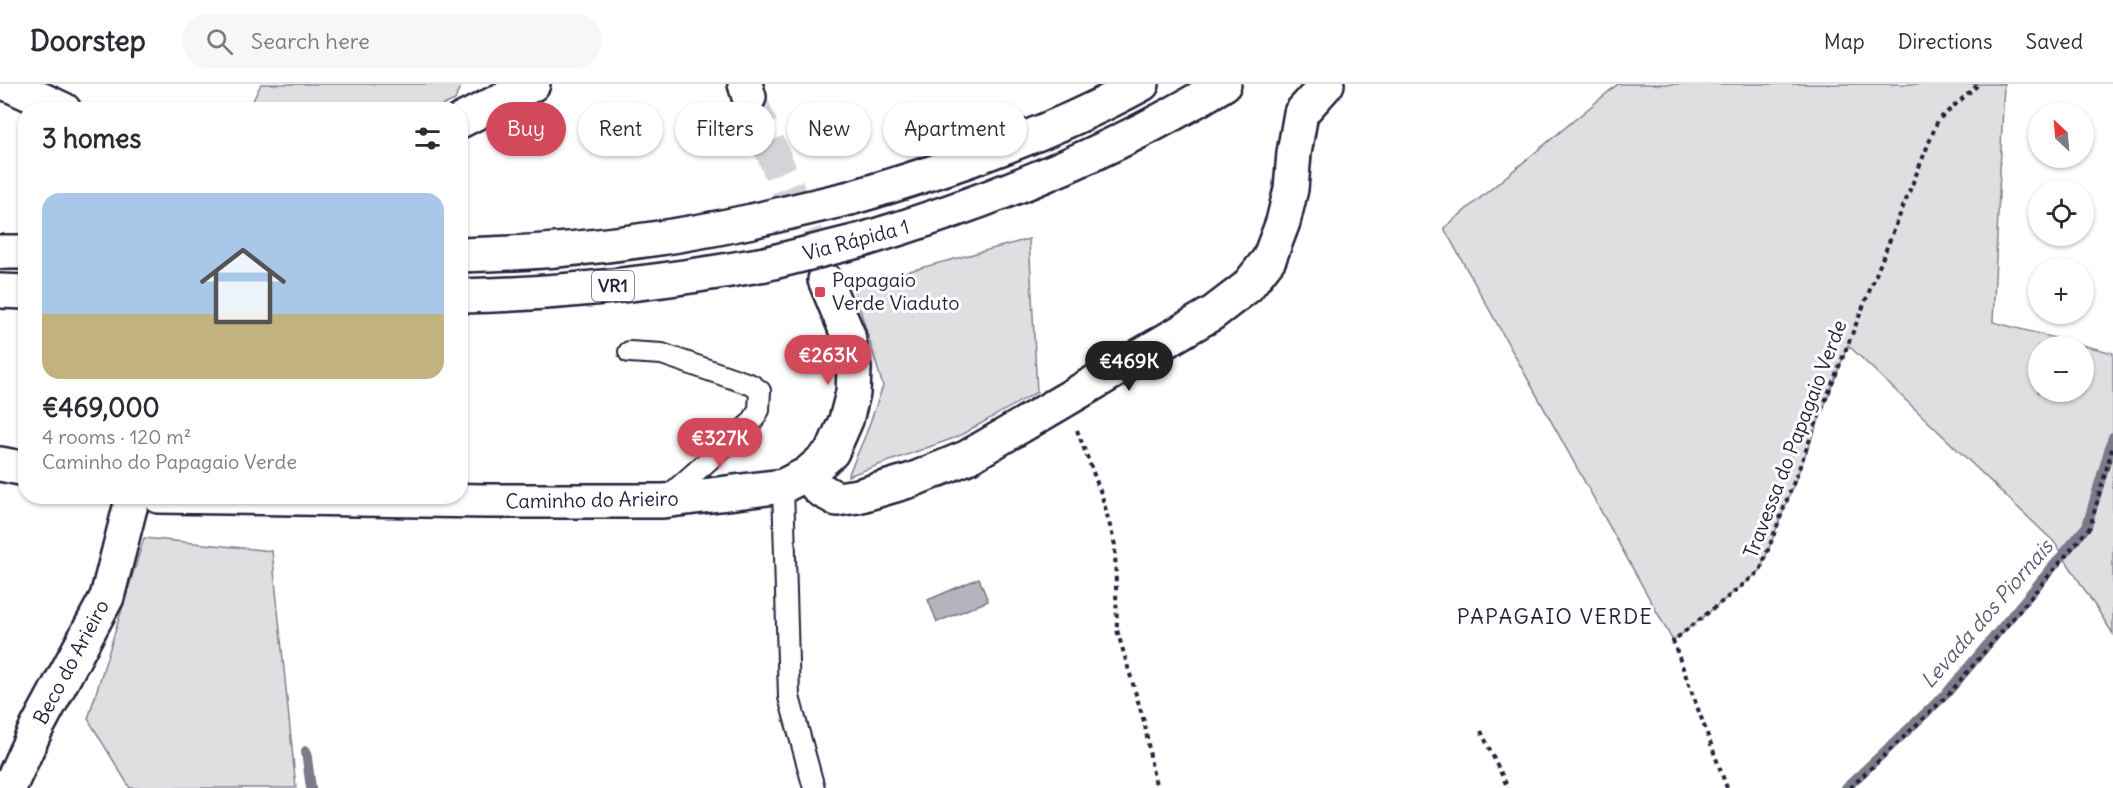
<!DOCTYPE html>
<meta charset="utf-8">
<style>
:root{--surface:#fff;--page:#f7f7f7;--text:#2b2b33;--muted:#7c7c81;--line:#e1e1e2;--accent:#d1495b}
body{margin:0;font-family:Delius,sans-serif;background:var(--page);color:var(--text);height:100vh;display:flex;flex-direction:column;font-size:22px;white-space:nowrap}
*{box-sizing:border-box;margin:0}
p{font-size:20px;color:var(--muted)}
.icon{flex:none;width:33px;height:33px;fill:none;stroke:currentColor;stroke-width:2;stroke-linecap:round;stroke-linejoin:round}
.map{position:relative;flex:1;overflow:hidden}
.sheet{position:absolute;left:18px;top:18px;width:450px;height:402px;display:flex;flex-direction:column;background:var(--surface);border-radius:24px;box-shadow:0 2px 4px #0004}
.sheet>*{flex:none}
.hud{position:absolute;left:486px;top:18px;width:570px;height:54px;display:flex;gap:12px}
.needle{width:39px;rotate:334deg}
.fabs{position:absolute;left:2028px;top:18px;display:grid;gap:12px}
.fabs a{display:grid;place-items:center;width:66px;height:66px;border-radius:50%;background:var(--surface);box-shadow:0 2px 4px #0004;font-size:30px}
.price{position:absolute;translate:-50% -51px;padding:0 14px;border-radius:21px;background:var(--accent);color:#fff;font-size:20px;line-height:39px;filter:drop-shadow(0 2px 3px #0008)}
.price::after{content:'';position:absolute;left:50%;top:36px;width:18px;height:14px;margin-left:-9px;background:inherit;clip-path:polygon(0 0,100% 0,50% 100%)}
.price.active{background:#222;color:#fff}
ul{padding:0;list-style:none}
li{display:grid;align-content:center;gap:12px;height:318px;padding:0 24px}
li+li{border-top:2px solid var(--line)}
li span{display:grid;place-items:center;height:186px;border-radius:18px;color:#555}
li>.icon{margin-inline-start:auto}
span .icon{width:108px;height:108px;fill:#fffc;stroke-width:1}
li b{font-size:26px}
h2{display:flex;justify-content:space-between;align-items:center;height:72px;padding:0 24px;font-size:26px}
.chip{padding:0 21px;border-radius:27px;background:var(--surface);box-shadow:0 2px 4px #0004;font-size:21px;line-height:54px}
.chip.active{background:var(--accent);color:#fff}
header{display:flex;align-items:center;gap:36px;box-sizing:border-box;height:84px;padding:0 30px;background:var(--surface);border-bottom:2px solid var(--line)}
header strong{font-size:28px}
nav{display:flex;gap:33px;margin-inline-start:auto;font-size:21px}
.search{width:420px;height:54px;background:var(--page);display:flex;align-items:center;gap:15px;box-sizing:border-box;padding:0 21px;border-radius:33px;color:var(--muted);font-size:22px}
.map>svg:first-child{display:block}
</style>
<header>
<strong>Doorstep</strong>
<div class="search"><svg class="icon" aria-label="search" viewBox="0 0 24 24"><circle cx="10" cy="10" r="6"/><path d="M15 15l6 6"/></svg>Search here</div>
<nav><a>Map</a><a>Directions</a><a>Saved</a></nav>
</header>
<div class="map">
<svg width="2113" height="704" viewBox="0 0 2113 704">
<rect width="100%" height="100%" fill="#fff"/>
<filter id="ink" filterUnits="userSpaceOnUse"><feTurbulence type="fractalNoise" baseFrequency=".0167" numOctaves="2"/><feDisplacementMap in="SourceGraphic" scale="12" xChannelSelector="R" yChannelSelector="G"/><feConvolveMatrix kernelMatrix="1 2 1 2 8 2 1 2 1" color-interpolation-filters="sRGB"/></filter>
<g filter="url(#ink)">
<!-- green -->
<path fill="#dfdfe2" stroke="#80808e" stroke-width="1.5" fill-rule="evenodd" d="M 261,0 L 461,0 L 455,16 L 434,25 L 249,25 Z
M 1618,0 L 2004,0 L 1993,238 L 2113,269 L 2113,550 L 2054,458 L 1848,261 L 1760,487 L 1673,557 L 1444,144 ZM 2084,262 L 2084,308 L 2038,308 L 2038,262 Z
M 1029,155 L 1037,308 L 957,353 L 848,392 L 866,350 L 883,302 L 853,202 Z
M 144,454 L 272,467 L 296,704 L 130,704 L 88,635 Z"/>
<!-- water -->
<path fill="#b4b4bc" stroke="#7a7a88" stroke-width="1.5" d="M 979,494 L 988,517 L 937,538 L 928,516 Z"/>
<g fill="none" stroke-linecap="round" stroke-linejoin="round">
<!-- stream -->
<path stroke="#7a7a88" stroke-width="10" d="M 306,667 L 311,704
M 1846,704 L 1946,610 L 2087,442 L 2113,353"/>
<!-- street-tunnel -->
<path stroke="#d3d3d8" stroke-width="33" stroke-dasharray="33 16" stroke-linecap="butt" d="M 749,13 L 825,194"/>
<!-- lane casing -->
<g stroke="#22223b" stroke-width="24">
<path id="lane" d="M 629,268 L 662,270 L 752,301 L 760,307 L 759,326 L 752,338 L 665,415
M 783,402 L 789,613 L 814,704"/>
</g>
<!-- street casing -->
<g stroke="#22223b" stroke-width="38">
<path id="street" d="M 745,0 L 749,13
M 0,380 L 26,385
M 807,390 L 819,405 L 837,415 L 858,412 L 912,396 L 968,373 L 1213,229 L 1247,203 L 1269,175 L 1283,138 L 1291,105 L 1294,69 L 1301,29 L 1327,0
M 159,412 L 486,417 L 663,417 L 783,402 L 807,390 L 832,368 L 846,336 L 853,309 L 854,285 L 848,251 L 825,196
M 9,704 L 35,647 L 107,513 L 133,412"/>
</g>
<!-- secondary casing -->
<g stroke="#22223b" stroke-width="38">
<path id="secondary" d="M 8,0 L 64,26
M 460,37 L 533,0"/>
</g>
<!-- highway casing -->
<g stroke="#22223b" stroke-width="38">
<path id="highway" d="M 850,114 C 950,85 1050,50 1142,0
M 862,156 C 989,118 1112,69 1224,0
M 0,168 L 26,168
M 460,171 C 560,169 655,158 752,137
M 0,207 L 26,208
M 460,212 C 563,210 664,198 765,180"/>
</g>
<!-- path -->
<path stroke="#22223b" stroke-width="4" stroke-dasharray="4.5 4.5" stroke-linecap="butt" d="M 1077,346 L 1102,412 L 1115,461 L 1117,546 L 1145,641 L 1152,685 L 1157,704
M 1481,647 L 1508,704
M 1727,704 L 1673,557 L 1760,487 L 1814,345 L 1938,36 L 1979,0
M 1850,704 L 1948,611 L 2090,443 L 2113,362"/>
<!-- lane -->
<use href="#lane" stroke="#fff" stroke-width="20"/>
<!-- street -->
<use href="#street" stroke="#fff" stroke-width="33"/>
<!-- secondary -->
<use href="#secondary" stroke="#fff" stroke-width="33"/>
<!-- highway -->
<use href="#highway" stroke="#fff" stroke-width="33"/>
<!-- highway-bridge casing -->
<g stroke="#22223b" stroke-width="38" stroke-linecap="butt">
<path id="highway-bridge" d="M 752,137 L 850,114
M 765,180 L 862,156"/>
</g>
<!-- highway-bridge -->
<use href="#highway-bridge" stroke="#fff" stroke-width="33"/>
</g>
</g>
<!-- markers -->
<rect fill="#d1495b" stroke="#fff" stroke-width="2" x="814" y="202" width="12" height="12" rx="3"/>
<g text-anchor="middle" stroke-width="6" stroke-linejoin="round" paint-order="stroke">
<!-- shield labels -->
<rect fill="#fff" stroke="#646476" stroke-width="1.5" x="592" y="187" width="42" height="30" rx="4.5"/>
<g font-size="18" font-weight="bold" fill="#22223b">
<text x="613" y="208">VR1</text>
</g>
<!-- street labels -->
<g font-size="20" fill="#22223b" stroke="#fff">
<text transform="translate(856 156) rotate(-15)" y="7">Via Rápida 1</text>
<text transform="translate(1795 355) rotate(-69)" y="7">Travessa do Papagaio Verde</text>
<text transform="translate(592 416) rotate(-1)" y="7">Caminho do Arieiro</text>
<text transform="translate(71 578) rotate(-62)" y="7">Beco do Arieiro</text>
</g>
<!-- poi labels -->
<g font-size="20" fill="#22223b" stroke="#fff" text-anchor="start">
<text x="832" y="203">Papagaio<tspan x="832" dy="23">Verde Viaduto</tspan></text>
</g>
<!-- water labels -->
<g font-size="21" font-style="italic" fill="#5c5c6f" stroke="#fff">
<text transform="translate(1987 530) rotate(-49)" y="7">Levada dos Piornais</text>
</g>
<!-- neighbourhood labels -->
<g font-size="21" letter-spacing="1.5" fill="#22223b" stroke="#fff">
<text x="1555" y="540">PAPAGAIO VERDE</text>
</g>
</g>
</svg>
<div class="fabs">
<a><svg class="needle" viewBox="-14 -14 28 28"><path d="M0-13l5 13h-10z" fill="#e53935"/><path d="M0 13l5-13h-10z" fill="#7c7c81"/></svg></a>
<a><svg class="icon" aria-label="locate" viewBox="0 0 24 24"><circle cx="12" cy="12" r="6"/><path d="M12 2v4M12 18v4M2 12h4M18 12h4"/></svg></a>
<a>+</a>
<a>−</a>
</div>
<b class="price" style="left:828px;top:302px">€263K</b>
<b class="price active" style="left:1129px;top:308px">€469K</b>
<b class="price" style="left:720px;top:385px">€327K</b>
<div class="hud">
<a class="chip active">Buy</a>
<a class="chip">Rent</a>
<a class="chip">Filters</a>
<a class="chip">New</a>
<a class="chip">Apartment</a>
</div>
<section class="sheet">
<h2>3 homes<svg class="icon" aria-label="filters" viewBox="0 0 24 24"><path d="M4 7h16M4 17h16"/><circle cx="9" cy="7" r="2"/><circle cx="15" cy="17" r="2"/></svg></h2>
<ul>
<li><span style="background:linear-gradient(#a9c7e8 65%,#c2b280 0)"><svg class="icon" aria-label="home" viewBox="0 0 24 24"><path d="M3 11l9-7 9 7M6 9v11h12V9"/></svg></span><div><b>€469,000</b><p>4 rooms · 120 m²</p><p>Caminho do Papagaio Verde</p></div></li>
</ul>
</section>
</div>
